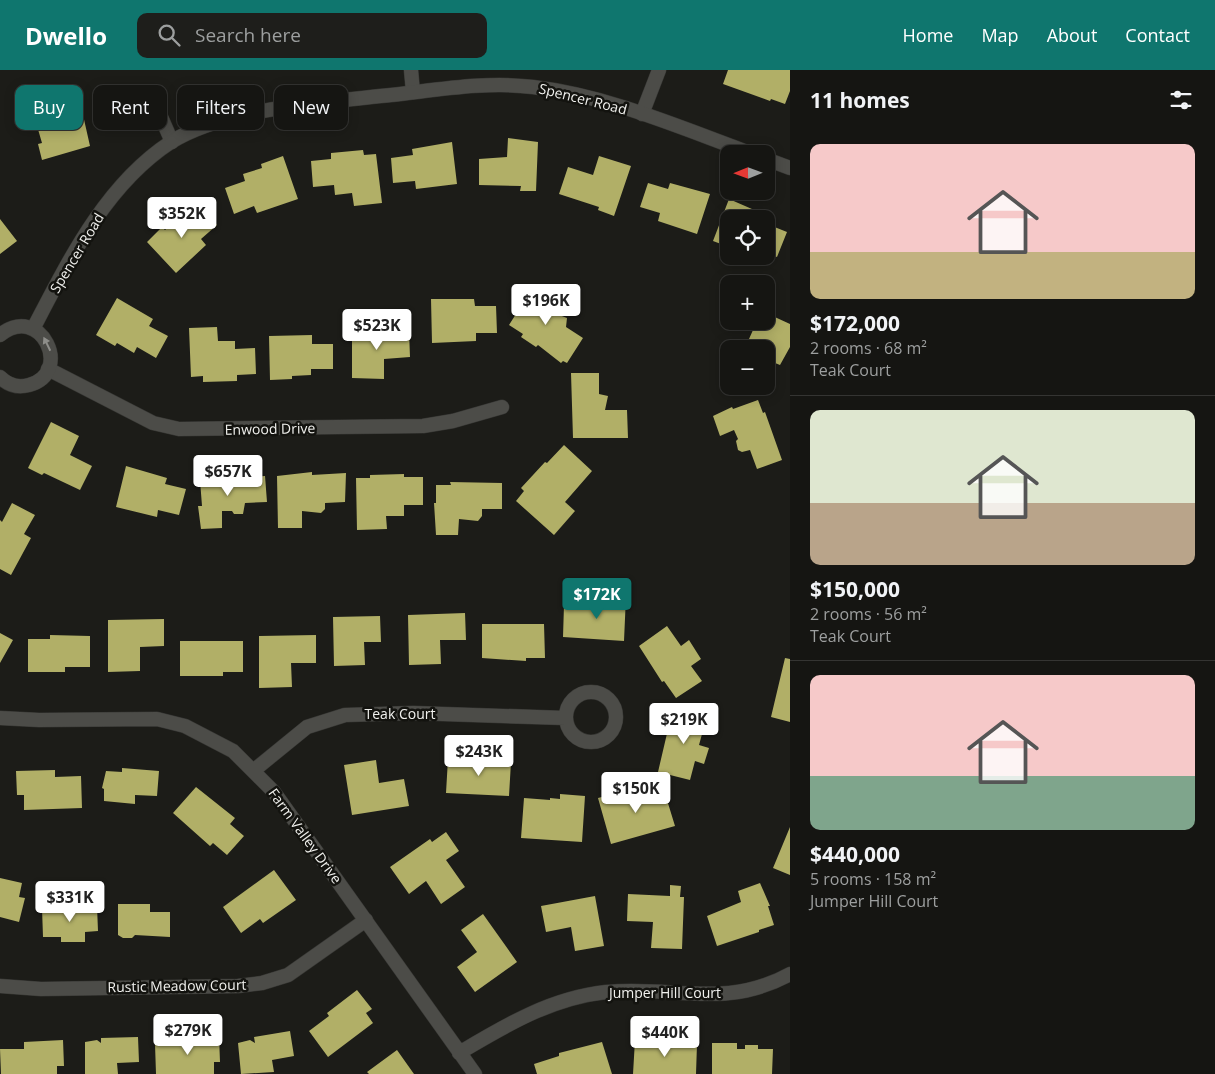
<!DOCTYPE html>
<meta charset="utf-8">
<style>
:root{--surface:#151512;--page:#1e1e1b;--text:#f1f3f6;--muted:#9d9f9f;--line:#343432;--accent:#0f766e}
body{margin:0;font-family:"Open Sans",sans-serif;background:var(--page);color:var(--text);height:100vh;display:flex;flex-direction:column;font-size:19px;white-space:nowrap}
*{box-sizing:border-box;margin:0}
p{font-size:16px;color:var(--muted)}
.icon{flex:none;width:28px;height:28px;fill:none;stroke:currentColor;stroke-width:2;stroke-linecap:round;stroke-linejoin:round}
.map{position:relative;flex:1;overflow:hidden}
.panel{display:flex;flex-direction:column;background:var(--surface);width:425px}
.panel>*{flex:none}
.hud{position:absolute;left:15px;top:15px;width:475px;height:45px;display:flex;gap:10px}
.needle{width:32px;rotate:269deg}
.buttons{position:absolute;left:720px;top:75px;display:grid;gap:10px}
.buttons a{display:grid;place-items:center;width:55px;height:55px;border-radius:10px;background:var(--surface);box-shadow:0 2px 12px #0003,0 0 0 1px var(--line);font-size:25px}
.price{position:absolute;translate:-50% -42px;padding:0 11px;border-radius:5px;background:#fff;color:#222;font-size:16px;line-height:32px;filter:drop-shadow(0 1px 2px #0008)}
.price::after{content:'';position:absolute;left:50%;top:30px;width:15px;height:11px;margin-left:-8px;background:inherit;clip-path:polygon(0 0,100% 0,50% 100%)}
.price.on{background:var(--accent);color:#fff}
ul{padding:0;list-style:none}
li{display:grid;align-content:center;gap:10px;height:265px;padding:0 20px}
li+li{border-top:1px solid var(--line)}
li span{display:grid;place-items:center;height:155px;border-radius:10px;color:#555}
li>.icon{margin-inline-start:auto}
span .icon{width:90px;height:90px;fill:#fffc;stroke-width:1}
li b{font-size:21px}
h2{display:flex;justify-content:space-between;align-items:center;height:60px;padding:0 20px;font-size:21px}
.tag{padding:0 18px;border-radius:10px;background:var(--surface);box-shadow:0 2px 12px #0003,0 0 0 1px var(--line);font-size:18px;line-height:45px}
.tag.on{background:var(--accent);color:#fff}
header{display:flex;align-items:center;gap:30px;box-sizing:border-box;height:70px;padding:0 25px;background:var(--accent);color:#fff}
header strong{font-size:24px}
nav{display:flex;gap:28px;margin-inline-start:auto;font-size:18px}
.search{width:350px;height:45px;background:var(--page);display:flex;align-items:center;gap:12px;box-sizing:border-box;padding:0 18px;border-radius:10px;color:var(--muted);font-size:19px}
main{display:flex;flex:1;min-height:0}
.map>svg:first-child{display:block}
</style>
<header>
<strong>Dwello</strong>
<div class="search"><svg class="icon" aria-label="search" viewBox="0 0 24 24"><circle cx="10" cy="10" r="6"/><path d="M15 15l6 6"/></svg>Search here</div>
<nav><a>Home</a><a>Map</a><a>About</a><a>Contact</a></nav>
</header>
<main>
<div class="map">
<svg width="790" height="1004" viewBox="0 0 790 1004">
<rect width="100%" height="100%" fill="#1c1c18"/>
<!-- building -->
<path fill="#b1af67" d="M 728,0 L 790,0 L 790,21 L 785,34 L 771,29 L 770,31 L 723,14 Z
M 55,25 L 64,51 L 83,45 L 90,76 L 42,90 L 38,74 L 42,73 L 30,32 Z
M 508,68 L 538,72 L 536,121 L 520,121 L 521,116 L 479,115 L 479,89 L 507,87 Z
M 452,72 L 457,114 L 416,119 L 415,111 L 393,113 L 391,88 L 413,85 L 412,79 Z
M 363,80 L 364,85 L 376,84 L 382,133 L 354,136 L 352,123 L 335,125 L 334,115 L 313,117 L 311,91 L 331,89 L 331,83 Z
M 283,86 L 298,129 L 257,143 L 254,136 L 234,144 L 225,118 L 245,111 L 243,104 L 262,98 L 261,94 Z
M 599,86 L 631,96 L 614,146 L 598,140 L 599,137 L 559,124 L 568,97 L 593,105 Z
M 648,113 L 668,119 L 670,113 L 710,124 L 697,164 L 658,151 L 660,143 L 640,137 Z
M 729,129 L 770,147 L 767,154 L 787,162 L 777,187 L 766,183 L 766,149 L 729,149 L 729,177 L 713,171 Z
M 199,136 L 217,155 L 201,169 L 206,175 L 176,203 L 147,172 L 162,157 L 165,160 L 179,147 L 183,151 Z
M 0,149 L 17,171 L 0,184 Z
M 539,214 L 558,226 L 549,241 L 567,248 L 566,257 L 583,268 L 567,293 L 563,291 L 561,293 L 538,275 L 536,277 L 521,267 L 523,264 L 509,255 L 530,222 L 532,224 Z
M 117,228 L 153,249 L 149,256 L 168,266 L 156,288 L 137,277 L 134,283 L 117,273 L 115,276 L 96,265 Z
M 431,229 L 474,229 L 475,236 L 496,236 L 497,263 L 476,263 L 476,271 L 432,273 Z
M 766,243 L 790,254 L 790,277 L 780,295 L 775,293 L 766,312 L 766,279 L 745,278 L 757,251 L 766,251 Z
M 217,257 L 218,271 L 235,271 L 235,279 L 255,278 L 256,304 L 237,305 L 237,311 L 203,312 L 203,306 L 191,307 L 189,258 Z
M 352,258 L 367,258 L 367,262 L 409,261 L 410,287 L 384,289 L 384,309 L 352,308 Z
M 312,265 L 312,274 L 333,274 L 333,299 L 311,299 L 311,305 L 292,306 L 292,309 L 270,310 L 269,266 Z
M 571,303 L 599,303 L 599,324 L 608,326 L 605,340 L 627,340 L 628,368 L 573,368 Z
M 758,330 L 763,343 L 765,342 L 782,390 L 757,399 L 750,380 L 742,382 L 738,380 L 736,371 L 738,369 L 734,360 L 720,366 L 713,346 L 732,337 L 733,339 Z
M 51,352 L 79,366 L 70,385 L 92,396 L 80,420 L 44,403 L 42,405 L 28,398 Z
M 564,375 L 592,401 L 565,432 L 575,441 L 554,465 L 516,431 L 524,421 L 521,418 L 545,392 L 547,393 Z
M 126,396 L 167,408 L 165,414 L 186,419 L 179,445 L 158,440 L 157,447 L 116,437 Z
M 312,402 L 312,405 L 346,403 L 345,432 L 325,433 L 325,439 L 321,443 L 302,441 L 302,458 L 278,458 L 277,406 Z
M 404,404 L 404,407 L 423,407 L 423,435 L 404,435 L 404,446 L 386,446 L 387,459 L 357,460 L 356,408 L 370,408 L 370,405 Z
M 233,405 L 233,408 L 265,406 L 267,432 L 245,433 L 243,444 L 234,444 L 232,441 L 222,441 L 222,458 L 201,459 L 198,436 L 202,436 L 200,410 Z
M 450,412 L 502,413 L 502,439 L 482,439 L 482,446 L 478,451 L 459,449 L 458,465 L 436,465 L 434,433 L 436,433 L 436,415 L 451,415 Z
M 12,433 L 35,445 L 24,464 L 31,468 L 11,505 L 0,499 L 0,450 L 2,452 Z
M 599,525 L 626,526 L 624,571 L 563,567 L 564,535 L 599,536 Z
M 465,543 L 466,570 L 440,570 L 441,594 L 409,595 L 408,545 Z
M 380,546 L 381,572 L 364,572 L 365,595 L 334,596 L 333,547 Z
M 164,549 L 164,576 L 140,577 L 140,601 L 108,602 L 108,550 Z
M 482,554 L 544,554 L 545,588 L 526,588 L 526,591 L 482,588 Z
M 667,556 L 681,576 L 689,570 L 701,589 L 691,596 L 702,611 L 676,628 L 664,611 L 662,612 L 639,576 Z
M 0,563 L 13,570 L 0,593 Z
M 50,565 L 90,566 L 90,597 L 65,597 L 65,602 L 28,602 L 28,569 L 50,569 Z
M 316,565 L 316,593 L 291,593 L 292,617 L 259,618 L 259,566 Z
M 180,571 L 243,571 L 243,602 L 223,602 L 223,606 L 180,606 Z
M 785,588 L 790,589 L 790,652 L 771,647 Z
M 675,638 L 707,646 L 699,675 L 709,678 L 704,694 L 695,691 L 690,710 L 658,702 L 669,655 L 671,656 Z
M 468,686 L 491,687 L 491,691 L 511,692 L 509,726 L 446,723 L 448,689 L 468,690 Z
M 376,690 L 379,713 L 404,709 L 409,736 L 352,745 L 344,695 Z
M 122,698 L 159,701 L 157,726 L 135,725 L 135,734 L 104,731 L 104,719 L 102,718 L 106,701 L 122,702 Z
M 55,700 L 55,707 L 81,706 L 82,738 L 24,740 L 24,725 L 17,725 L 16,701 Z
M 196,717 L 235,748 L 230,754 L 244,766 L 227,785 L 213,773 L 210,776 L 173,743 Z
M 663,717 L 675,756 L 611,774 L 598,728 L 624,721 L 625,724 L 638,720 L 639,724 Z
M 560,724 L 585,726 L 582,772 L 521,768 L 524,728 L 550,730 L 550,728 L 560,729 Z
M 790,757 L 790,805 L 773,798 Z
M 446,762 L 459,781 L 446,790 L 465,817 L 441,834 L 426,811 L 409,824 L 390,797 L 430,769 L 432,772 Z
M 274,800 L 296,830 L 263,853 L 260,849 L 241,863 L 223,837 Z
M 0,808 L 22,813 L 19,827 L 25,828 L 19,852 L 0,847 Z
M 760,813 L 770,836 L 768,836 L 774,855 L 759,860 L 759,862 L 717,876 L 707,846 L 741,832 L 738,821 Z
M 670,815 L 681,816 L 680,827 L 684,827 L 682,879 L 651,878 L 653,852 L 627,851 L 628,824 L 670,826 Z
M 595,826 L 604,876 L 575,881 L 571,857 L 546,862 L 541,836 Z
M 118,834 L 150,834 L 150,842 L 170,842 L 170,867 L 135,865 L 132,868 L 123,868 L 118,865 Z
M 97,836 L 98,861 L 85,862 L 85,872 L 61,872 L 61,867 L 43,867 L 42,838 Z
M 483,844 L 517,892 L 475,922 L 457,897 L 477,882 L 461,860 Z
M 357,920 L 372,939 L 366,943 L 373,953 L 328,987 L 309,961 L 329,946 L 327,943 Z
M 290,961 L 294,986 L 272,990 L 274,1002 L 241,1004 L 238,973 L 250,970 L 255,973 L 254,967 Z
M 195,966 L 219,966 L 220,992 L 214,992 L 214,1004 L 156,1004 L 155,974 L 180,973 L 180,969 L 195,969 Z
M 138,967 L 139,992 L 117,993 L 118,1004 L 85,1004 L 85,972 L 97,970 L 101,973 L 101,968 Z
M 655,969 L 678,970 L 677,974 L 697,974 L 696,1004 L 633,1004 L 635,970 L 655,971 Z
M 63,970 L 64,996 L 57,996 L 57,1004 L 1,1004 L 0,979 L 24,979 L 24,972 Z
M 602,972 L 612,1004 L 537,1004 L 534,994 L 559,986 L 559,983 Z
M 712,973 L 737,973 L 737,979 L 745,979 L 745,975 L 758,975 L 758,979 L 773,979 L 772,1004 L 712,1004 Z
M 397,980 L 414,1004 L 369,1004 L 367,1002 Z"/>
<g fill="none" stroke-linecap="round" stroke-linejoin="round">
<!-- minor casing -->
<g stroke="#363633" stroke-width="15">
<path id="minor" d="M 411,0 L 413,22
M 151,24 L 172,72
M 642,44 L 659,0
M 48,299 L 153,353 L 179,359 L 423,356 L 453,351 L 502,337
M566 647a25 25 0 1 1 50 0a25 25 0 1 1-50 0Z
M 0,648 L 39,650 L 157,649 L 185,656 L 233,681 L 274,722 L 475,1004
M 253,701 L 307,657 L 345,645 L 413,643 L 565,648
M 0,916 L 41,919 L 238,916 L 262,913 L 288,905 L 366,850
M 459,983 C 506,955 551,928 606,922 C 672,915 725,940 790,904"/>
</g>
<!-- secondary casing -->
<g stroke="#363633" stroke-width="15">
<path id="secondary" d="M 766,89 L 790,98
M 33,259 C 68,192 105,115 171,72 C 225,38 327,32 391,25 C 437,20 486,11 533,17 C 609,26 681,58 753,84
M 0,265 C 41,232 74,303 29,315 C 18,318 8,315 0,307"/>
</g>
<!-- minor -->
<use href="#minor" stroke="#4c4c48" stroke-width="14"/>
<!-- secondary -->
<use href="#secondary" stroke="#4c4c48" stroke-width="14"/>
</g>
<!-- one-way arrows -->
<defs><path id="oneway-solid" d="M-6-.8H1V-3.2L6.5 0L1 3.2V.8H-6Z" transform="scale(1.25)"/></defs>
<use fill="#8e8e8a" href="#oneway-solid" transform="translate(47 274) rotate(-116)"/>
<g text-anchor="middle" stroke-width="5" stroke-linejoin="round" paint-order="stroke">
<!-- street labels -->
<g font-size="14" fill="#f1f1ee" stroke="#13130f">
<text transform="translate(583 29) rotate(14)" y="5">Spencer Road</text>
<text transform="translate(77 183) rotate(-59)" y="5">Spencer Road</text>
<text transform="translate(270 359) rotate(-1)" y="5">Enwood Drive</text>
<text x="400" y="649">Teak Court</text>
<text transform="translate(305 766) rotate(54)" y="5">Farm Valley Drive</text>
<text transform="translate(177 916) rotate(-1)" y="5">Rustic Meadow Court</text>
<text x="665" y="928">Jumper Hill Court</text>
</g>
</g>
</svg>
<div class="buttons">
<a><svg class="needle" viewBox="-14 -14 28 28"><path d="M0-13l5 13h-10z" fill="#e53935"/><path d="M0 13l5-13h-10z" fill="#9d9f9f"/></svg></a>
<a><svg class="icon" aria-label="locate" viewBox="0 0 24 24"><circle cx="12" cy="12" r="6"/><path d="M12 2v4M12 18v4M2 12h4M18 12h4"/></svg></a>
<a>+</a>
<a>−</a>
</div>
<b class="price" style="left:182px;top:169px">$352K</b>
<b class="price" style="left:546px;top:256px">$196K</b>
<b class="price" style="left:377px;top:281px">$523K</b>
<b class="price" style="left:228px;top:427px">$657K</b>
<b class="price on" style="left:597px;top:550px">$172K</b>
<b class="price" style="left:684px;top:675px">$219K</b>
<b class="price" style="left:479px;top:707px">$243K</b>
<b class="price" style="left:636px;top:744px">$150K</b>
<b class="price" style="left:70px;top:853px">$331K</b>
<b class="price" style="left:188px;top:986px">$279K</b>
<b class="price" style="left:665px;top:988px">$440K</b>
<div class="hud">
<a class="tag on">Buy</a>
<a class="tag">Rent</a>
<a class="tag">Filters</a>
<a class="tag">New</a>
</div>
</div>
<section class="panel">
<h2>11 homes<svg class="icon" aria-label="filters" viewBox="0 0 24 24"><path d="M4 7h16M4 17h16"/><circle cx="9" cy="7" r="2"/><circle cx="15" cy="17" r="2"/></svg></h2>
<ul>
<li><span style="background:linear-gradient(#f6c9c9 70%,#c2b280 0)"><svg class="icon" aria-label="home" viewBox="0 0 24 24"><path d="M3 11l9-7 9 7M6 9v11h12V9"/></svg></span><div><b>$172,000</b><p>2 rooms · 68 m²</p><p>Teak Court</p></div></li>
<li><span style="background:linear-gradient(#dfe7d0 60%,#b9a48a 0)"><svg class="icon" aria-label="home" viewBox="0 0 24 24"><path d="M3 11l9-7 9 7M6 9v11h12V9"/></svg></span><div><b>$150,000</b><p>2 rooms · 56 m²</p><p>Teak Court</p></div></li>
<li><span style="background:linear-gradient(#f6c9c9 65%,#7fa58c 0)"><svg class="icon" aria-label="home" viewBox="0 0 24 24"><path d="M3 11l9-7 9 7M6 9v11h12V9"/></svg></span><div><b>$440,000</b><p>5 rooms · 158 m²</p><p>Jumper Hill Court</p></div></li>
</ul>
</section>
</main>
